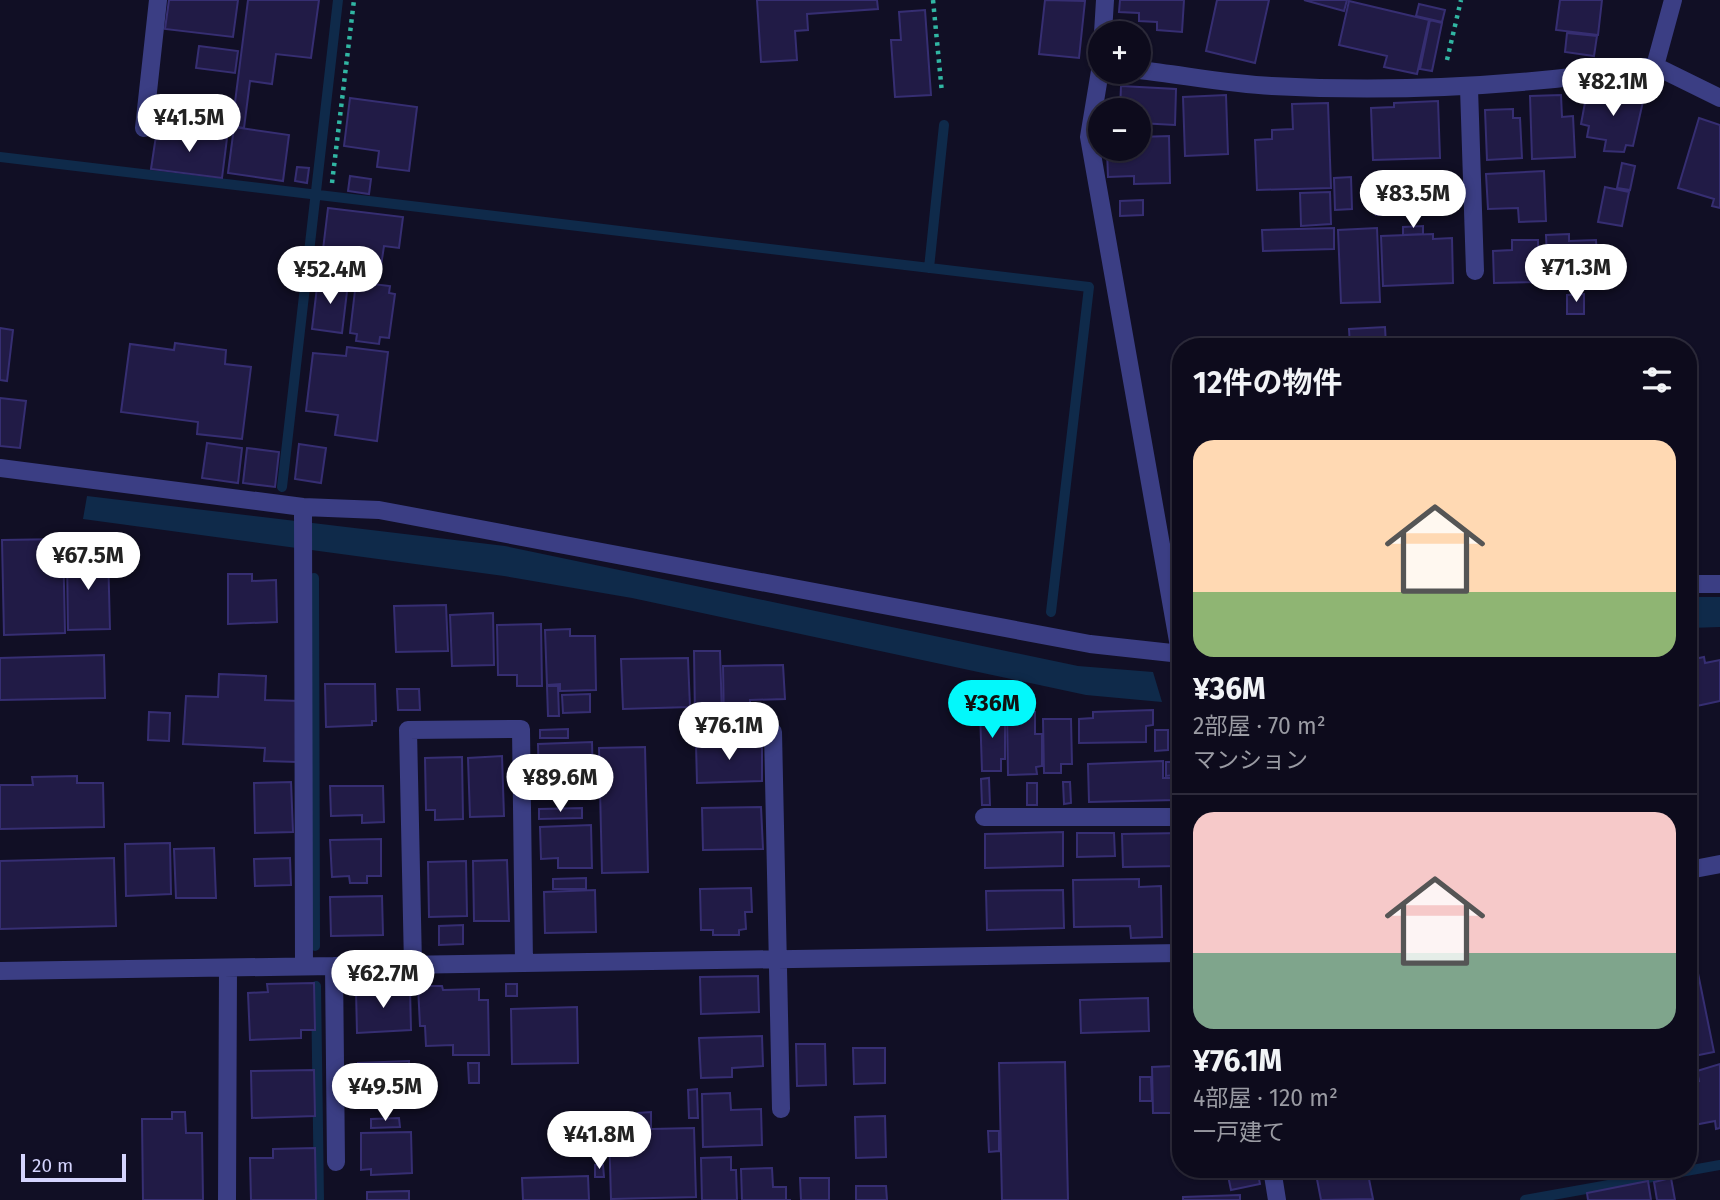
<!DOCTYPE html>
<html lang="ja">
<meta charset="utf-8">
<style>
:root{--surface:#0d0b1c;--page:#1b1929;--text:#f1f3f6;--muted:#9a9ba3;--line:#2d2b3b;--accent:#03f8fb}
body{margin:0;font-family:"Fira Sans","Noto Sans JP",sans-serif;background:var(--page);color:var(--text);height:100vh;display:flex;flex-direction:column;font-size:26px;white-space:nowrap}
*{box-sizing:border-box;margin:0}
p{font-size:23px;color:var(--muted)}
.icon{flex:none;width:38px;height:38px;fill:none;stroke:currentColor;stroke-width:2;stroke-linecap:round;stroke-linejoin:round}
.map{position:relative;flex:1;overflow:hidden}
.drawer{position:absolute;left:1172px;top:338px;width:525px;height:840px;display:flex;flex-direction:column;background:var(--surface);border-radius:28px;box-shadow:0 2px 5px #0004,0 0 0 2px var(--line)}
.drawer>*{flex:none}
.controls{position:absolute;left:1088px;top:21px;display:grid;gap:14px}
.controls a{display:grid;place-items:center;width:63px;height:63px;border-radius:50%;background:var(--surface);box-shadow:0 2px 5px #0004,0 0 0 2px var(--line);font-size:35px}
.scale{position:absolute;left:21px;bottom:18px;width:105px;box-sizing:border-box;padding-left:7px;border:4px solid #d5d4fe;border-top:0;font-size:19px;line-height:24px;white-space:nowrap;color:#d5d4fe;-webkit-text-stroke:5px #110f25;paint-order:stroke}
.price{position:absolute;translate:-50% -60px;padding:0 16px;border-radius:24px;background:#fff;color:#222;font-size:23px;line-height:46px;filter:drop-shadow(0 2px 4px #0008)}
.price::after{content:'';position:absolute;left:50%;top:42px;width:21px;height:16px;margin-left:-10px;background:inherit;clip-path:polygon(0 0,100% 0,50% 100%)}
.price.on{background:var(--accent);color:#111}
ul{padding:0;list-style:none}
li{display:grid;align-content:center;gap:14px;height:371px;padding:0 21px}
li+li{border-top:2px solid var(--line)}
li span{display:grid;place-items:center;height:217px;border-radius:21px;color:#555}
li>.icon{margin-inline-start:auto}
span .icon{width:126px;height:126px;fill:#fffc;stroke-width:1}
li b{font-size:30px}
h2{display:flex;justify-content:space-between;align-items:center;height:84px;padding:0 21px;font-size:30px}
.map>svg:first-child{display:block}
</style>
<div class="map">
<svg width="1720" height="1200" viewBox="0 0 1720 1200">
<rect width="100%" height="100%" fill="#110f25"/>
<!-- water -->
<path fill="#0f2a4a" d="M 87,496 L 505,546 L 1078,666 L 1153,672 L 1162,702 L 1086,695 L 632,598 L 504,576 L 83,519 Z
M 1689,597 L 1720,597 L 1720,627 L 1689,628 Z"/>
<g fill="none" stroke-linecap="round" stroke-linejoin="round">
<!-- stream -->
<path stroke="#0f2a4a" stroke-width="10" d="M 0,157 L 1089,287 L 1051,612
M 929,268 L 944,125
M 282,487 L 338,0
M 314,578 L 315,946
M 316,986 L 319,1200
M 1525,1200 L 1720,1165"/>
</g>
<!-- building -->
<path fill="#211b46" stroke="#362e72" stroke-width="2" d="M 169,0 L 238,0 L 233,37 L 165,29 Z
M 248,0 L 319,0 L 311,58 L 276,54 L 272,84 L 250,81 L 244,128 L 232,126 Z
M 757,0 L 877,0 L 878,9 L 807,14 L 808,30 L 795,31 L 797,60 L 761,62 Z
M 1045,0 L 1085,1 L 1079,58 L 1039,54 Z
M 1120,0 L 1184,0 L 1182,32 L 1157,30 L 1157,22 L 1139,21 L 1139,13 L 1119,12 Z
M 1217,0 L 1269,0 L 1255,63 L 1206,51 Z
M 1304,0 L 1347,0 L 1344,11 Z
M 1560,0 L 1602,0 L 1598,35 L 1556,30 Z
M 1349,1 L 1429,20 L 1417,74 L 1384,67 L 1387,56 L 1339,45 Z
M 1419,4 L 1445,10 L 1442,22 L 1416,16 Z
M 925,10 L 931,95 L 895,97 L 891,40 L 901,40 L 899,12 Z
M 1430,20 L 1442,23 L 1432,71 L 1420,69 Z
M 1567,33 L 1597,36 L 1594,56 L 1565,52 Z
M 199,46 L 238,51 L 235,73 L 196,68 Z
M 1121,86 L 1176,89 L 1175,125 L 1139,123 L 1139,110 L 1120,110 Z
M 1608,89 L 1644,97 L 1633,146 L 1626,145 L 1624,152 L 1604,151 L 1606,140 L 1587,137 L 1589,126 L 1581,124 L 1587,92 L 1606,96 Z
M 1226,95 L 1228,154 L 1185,156 L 1183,97 Z
M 1561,95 L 1562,117 L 1573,116 L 1575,157 L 1532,159 L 1530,96 Z
M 350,98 L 417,107 L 409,171 L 377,167 L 379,151 L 344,146 Z
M 1438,101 L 1440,158 L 1373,160 L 1371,108 L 1394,107 L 1394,103 Z
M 1328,103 L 1331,188 L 1257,190 L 1255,140 L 1272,139 L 1272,130 L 1293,129 L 1292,104 Z
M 1513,109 L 1513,118 L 1520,118 L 1522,158 L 1487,160 L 1485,110 Z
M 1699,118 L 1720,125 L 1720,208 L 1712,206 L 1714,199 L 1678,188 Z
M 234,127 L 289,135 L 283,181 L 228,173 Z
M 157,129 L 227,138 L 222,178 L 151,169 Z
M 1169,136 L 1170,183 L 1134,184 L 1134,176 L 1108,177 L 1107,149 L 1139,149 L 1139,137 Z
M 1622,163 L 1635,166 L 1630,190 L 1617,188 Z
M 297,167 L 309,168 L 307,183 L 295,181 Z
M 1544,171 L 1546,221 L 1519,222 L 1518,208 L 1488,209 L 1486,174 Z
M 350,176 L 371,179 L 369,194 L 348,191 Z
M 1351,177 L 1352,209 L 1335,210 L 1334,178 Z
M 1449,183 L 1450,204 L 1435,204 L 1435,213 L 1376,215 L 1375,185 Z
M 1605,187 L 1629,192 L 1622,226 L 1598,222 Z
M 1330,192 L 1331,224 L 1301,226 L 1300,193 Z
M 1143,200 L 1143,215 L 1120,216 L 1120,201 Z
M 328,208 L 403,217 L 399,248 L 384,246 L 381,266 L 322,258 Z
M 1423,226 L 1423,234 L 1403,235 L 1403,227 Z
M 1334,228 L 1334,249 L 1263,251 L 1262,230 Z
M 1377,228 L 1380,302 L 1341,303 L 1338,230 Z
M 1433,234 L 1433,239 L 1452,238 L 1453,283 L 1383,286 L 1381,236 Z
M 1569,234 L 1569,241 L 1596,240 L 1598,274 L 1589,275 L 1589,285 L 1548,286 L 1546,235 Z
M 1512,240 L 1538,240 L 1539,282 L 1494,283 L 1493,251 L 1512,250 Z
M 318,279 L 348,283 L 342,333 L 312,329 Z
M 356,282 L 390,286 L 389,293 L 395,294 L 389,338 L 380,337 L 379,344 L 356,341 L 357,334 L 350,333 Z
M 1584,294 L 1584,314 L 1567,314 L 1567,295 Z
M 1385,327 L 1386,346 L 1350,346 L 1349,329 Z
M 0,328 L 13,330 L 7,381 L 0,380 Z
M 175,343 L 226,350 L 225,364 L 251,367 L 242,439 L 197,434 L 198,422 L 121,412 L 130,344 L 174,350 Z
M 347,347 L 388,352 L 377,441 L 335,435 L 338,415 L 306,411 L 313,353 L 346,356 Z
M 0,398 L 26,401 L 20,448 L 0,446 Z
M 207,443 L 242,448 L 238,483 L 202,478 Z
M 299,444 L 326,448 L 321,483 L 295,479 Z
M 247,448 L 279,452 L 275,487 L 243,483 Z
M 63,539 L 65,633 L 4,635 L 2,540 Z
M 108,553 L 110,629 L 68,630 L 67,555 Z
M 228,574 L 252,574 L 252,581 L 276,580 L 277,622 L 228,624 Z
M 446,605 L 448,651 L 396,652 L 394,606 Z
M 493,613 L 494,665 L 452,666 L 450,615 Z
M 541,624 L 542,686 L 517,686 L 517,675 L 498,675 L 497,625 Z
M 570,629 L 570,636 L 595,636 L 596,690 L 560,691 L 560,684 L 547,685 L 545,630 Z
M 694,651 L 720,651 L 722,716 L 695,716 Z
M 104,655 L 105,698 L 0,700 L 0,658 Z
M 1704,657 L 1705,663 L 1720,660 L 1720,701 L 1692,707 L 1689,660 Z
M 688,658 L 690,707 L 623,709 L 621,659 Z
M 783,665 L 785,699 L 750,700 L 750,723 L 724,724 L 723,666 Z
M 219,674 L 266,676 L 265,700 L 301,701 L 297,762 L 264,761 L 265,748 L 183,744 L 186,696 L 218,697 Z
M 325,684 L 375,684 L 376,721 L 372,721 L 372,725 L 326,727 Z
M 547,686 L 558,686 L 559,716 L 548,716 Z
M 397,689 L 419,689 L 420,710 L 398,710 Z
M 590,694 L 590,712 L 563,713 L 562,695 Z
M 980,710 L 999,710 L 999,721 L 1005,721 L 1005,759 L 1001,759 L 1001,771 L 982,771 Z
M 1153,710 L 1153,725 L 1146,726 L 1146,742 L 1079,743 L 1079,719 L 1093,718 L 1093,712 Z
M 149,712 L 170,713 L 169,741 L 148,740 Z
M 1007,712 L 1035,712 L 1035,734 L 1042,734 L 1042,766 L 1036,767 L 1037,774 L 1008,775 Z
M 1043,719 L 1071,719 L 1072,764 L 1061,764 L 1061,773 L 1044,773 Z
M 568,729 L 568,738 L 540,738 L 540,730 Z
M 1155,730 L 1168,730 L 1168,750 L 1155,751 Z
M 592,742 L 593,782 L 539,783 L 538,744 Z
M 762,742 L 762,781 L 697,783 L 696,744 Z
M 645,747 L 648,872 L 602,873 L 599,748 Z
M 502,756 L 504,816 L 470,817 L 468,758 Z
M 462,757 L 463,819 L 435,820 L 435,810 L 426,810 L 425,758 Z
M 1163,761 L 1163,778 L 1176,778 L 1176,800 L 1089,802 L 1088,764 Z
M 1166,762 L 1175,762 L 1175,775 L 1166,776 Z
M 77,776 L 77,783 L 103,783 L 104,827 L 0,829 L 0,785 L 33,785 L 32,777 Z
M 989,778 L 990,805 L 982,805 L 981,779 Z
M 291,782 L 293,832 L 255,833 L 254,783 Z
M 1063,782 L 1070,782 L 1071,803 L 1064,804 Z
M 1027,783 L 1037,783 L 1037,805 L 1027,805 Z
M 330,786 L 383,786 L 384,822 L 362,823 L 362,815 L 331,816 Z
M 761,807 L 763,849 L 703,850 L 702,808 Z
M 582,808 L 582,818 L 539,819 L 539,809 Z
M 591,825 L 592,868 L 558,868 L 558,858 L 541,859 L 540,827 Z
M 1063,832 L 1063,866 L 985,868 L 985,834 Z
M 1077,833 L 1114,833 L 1115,856 L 1077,857 Z
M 1181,833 L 1181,866 L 1123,867 L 1122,834 Z
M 381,839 L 381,876 L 367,876 L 367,883 L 350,883 L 349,876 L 332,877 L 330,840 Z
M 170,843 L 171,894 L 126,896 L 125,844 Z
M 214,848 L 216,898 L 176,898 L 174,849 Z
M 114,858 L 116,926 L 0,929 L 0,861 Z
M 290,858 L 291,885 L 255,886 L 254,859 Z
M 507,860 L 509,921 L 474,921 L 473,861 Z
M 466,861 L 467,916 L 429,917 L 428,862 Z
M 586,878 L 586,889 L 553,889 L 553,879 Z
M 1139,879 L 1139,887 L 1161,886 L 1162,937 L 1131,938 L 1130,926 L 1074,927 L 1073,880 Z
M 751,888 L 752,912 L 745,912 L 746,929 L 739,930 L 739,935 L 713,935 L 713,930 L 701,930 L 700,889 Z
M 595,890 L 596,932 L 545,933 L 544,892 Z
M 1063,890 L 1064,928 L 987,930 L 986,891 Z
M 382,896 L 383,935 L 331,936 L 330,897 Z
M 463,925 L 463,944 L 439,945 L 439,926 Z
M 1689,929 L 1714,1052 L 1689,1057 Z
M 1175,965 L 1181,965 L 1181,1029 L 1180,1022 L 1177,1022 Z
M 758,976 L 759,1012 L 701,1014 L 700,977 Z
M 314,983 L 315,1030 L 301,1030 L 301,1038 L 250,1040 L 248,993 L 268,992 L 267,984 Z
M 506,984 L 517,984 L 517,996 L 506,996 Z
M 418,986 L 442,986 L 443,990 L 479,989 L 479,1000 L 488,1000 L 489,1055 L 453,1055 L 453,1045 L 426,1046 L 425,1026 L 420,1026 Z
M 410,988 L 411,1030 L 357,1033 L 356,990 Z
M 1148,998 L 1149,1031 L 1081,1033 L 1080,1000 Z
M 577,1007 L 578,1063 L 512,1064 L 511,1009 Z
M 762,1036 L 763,1066 L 732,1068 L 732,1077 L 701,1078 L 699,1038 Z
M 796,1044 L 825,1044 L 826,1085 L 797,1086 Z
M 853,1048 L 885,1048 L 885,1083 L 854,1084 Z
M 409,1061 L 409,1102 L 359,1103 L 358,1063 Z
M 1065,1062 L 1068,1200 L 1002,1200 L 999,1063 Z
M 468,1063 L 479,1063 L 479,1083 L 469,1083 Z
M 1174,1063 L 1181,1063 L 1181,1118 L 1176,1118 Z
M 1720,1064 L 1720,1128 L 1716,1129 L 1715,1121 L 1689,1126 L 1689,1082 L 1699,1081 L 1697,1071 Z
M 1173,1066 L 1174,1113 L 1153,1113 L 1152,1067 Z
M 314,1070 L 315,1116 L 252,1118 L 251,1071 Z
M 1140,1077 L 1151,1077 L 1152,1101 L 1140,1101 Z
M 697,1089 L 698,1118 L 689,1118 L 688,1090 Z
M 730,1093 L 731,1110 L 761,1109 L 762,1145 L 703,1147 L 702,1094 Z
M 172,1112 L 185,1112 L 186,1133 L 202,1133 L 203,1200 L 143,1200 L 142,1119 L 172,1119 Z
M 651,1112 L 651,1129 L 694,1128 L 696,1197 L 611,1199 L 609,1130 L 638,1129 L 638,1113 Z
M 885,1116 L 886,1157 L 856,1158 L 855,1117 Z
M 399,1118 L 400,1127 L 371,1128 L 371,1119 Z
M 988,1131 L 999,1131 L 999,1151 L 989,1152 Z
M 411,1132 L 412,1173 L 371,1175 L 371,1169 L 361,1170 L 361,1133 Z
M 315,1148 L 316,1200 L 251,1200 L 250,1158 L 273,1158 L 273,1149 Z
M 731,1157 L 731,1170 L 736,1170 L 737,1200 L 702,1200 L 701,1158 Z
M 595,1165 L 603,1165 L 604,1177 L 595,1177 Z
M 772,1168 L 773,1187 L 786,1187 L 786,1200 L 791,1200 L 742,1200 L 741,1169 Z
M 1237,1169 L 1257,1169 L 1260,1184 L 1231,1190 L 1227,1171 Z
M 1315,1169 L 1367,1169 L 1373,1199 L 1321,1200 Z
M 588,1176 L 589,1200 L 523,1200 L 522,1178 Z
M 800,1178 L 829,1178 L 829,1200 L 801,1200 Z
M 1671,1178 L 1675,1200 L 1657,1200 L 1654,1182 Z
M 1648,1181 L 1651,1200 L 1588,1200 L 1587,1193 Z
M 856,1186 L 886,1186 L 887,1200 L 856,1200 Z
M 409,1191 L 409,1200 L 367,1200 L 367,1192 Z
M 1240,1195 L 1240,1200 L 1183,1200 L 1183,1197 Z"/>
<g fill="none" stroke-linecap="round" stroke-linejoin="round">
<!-- path -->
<path stroke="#31b6a3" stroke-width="4.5" stroke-dasharray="3.5 5" stroke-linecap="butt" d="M 933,0 L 942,93
M 1447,60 L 1461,0
M 332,183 L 354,0"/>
<!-- minor -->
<path stroke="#3b3e84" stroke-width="18" d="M 1103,33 L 1105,0
M 1101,65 L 1089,137 L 1181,658
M 1655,66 L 1720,98
M 1139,70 C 1183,75 1228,84 1272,86 C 1403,93 1526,86 1655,66 L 1673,0
M 1469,88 L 1475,271
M 144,128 L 158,0
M 0,468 L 303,507 L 379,510 L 1090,644 L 1181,654
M 303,507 L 304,966
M 1689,584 L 1720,584
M 773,732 L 781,1109
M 984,817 L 1181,817
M 1689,870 L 1720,864
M 413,965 L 408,730 L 521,729 L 524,963
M 334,966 L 336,1162
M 0,971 L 1181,953
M 1272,1169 L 1277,1200
M 227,1200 L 228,968"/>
</g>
</svg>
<div class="controls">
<a>+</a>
<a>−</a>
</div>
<div class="scale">20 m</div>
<b class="price" style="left:1613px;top:118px">¥82.1M</b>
<b class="price" style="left:189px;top:154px">¥41.5M</b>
<b class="price" style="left:1413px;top:230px">¥83.5M</b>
<b class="price" style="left:1576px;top:304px">¥71.3M</b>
<b class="price" style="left:330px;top:306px">¥52.4M</b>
<b class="price" style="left:88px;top:592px">¥67.5M</b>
<b class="price on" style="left:992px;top:740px">¥36M</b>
<b class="price" style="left:729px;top:762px">¥76.1M</b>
<b class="price" style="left:560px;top:814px">¥89.6M</b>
<b class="price" style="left:383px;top:1010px">¥62.7M</b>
<b class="price" style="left:385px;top:1123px">¥49.5M</b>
<b class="price" style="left:599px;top:1171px">¥41.8M</b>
<section class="drawer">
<h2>12件の物件<svg class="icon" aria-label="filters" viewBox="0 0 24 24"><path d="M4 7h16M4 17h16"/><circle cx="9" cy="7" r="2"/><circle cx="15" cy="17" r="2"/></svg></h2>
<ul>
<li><span style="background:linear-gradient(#ffd9b3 70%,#8fb573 0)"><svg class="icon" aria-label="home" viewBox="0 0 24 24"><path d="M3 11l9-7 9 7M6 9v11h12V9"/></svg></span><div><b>¥36M</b><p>2部屋 · 70 m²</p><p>マンション</p></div></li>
<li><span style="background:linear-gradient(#f6c9c9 65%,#7fa58c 0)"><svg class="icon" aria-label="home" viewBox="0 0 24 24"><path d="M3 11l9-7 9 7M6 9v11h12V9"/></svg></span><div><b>¥76.1M</b><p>4部屋 · 120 m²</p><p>一戸建て</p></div></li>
</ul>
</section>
</div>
